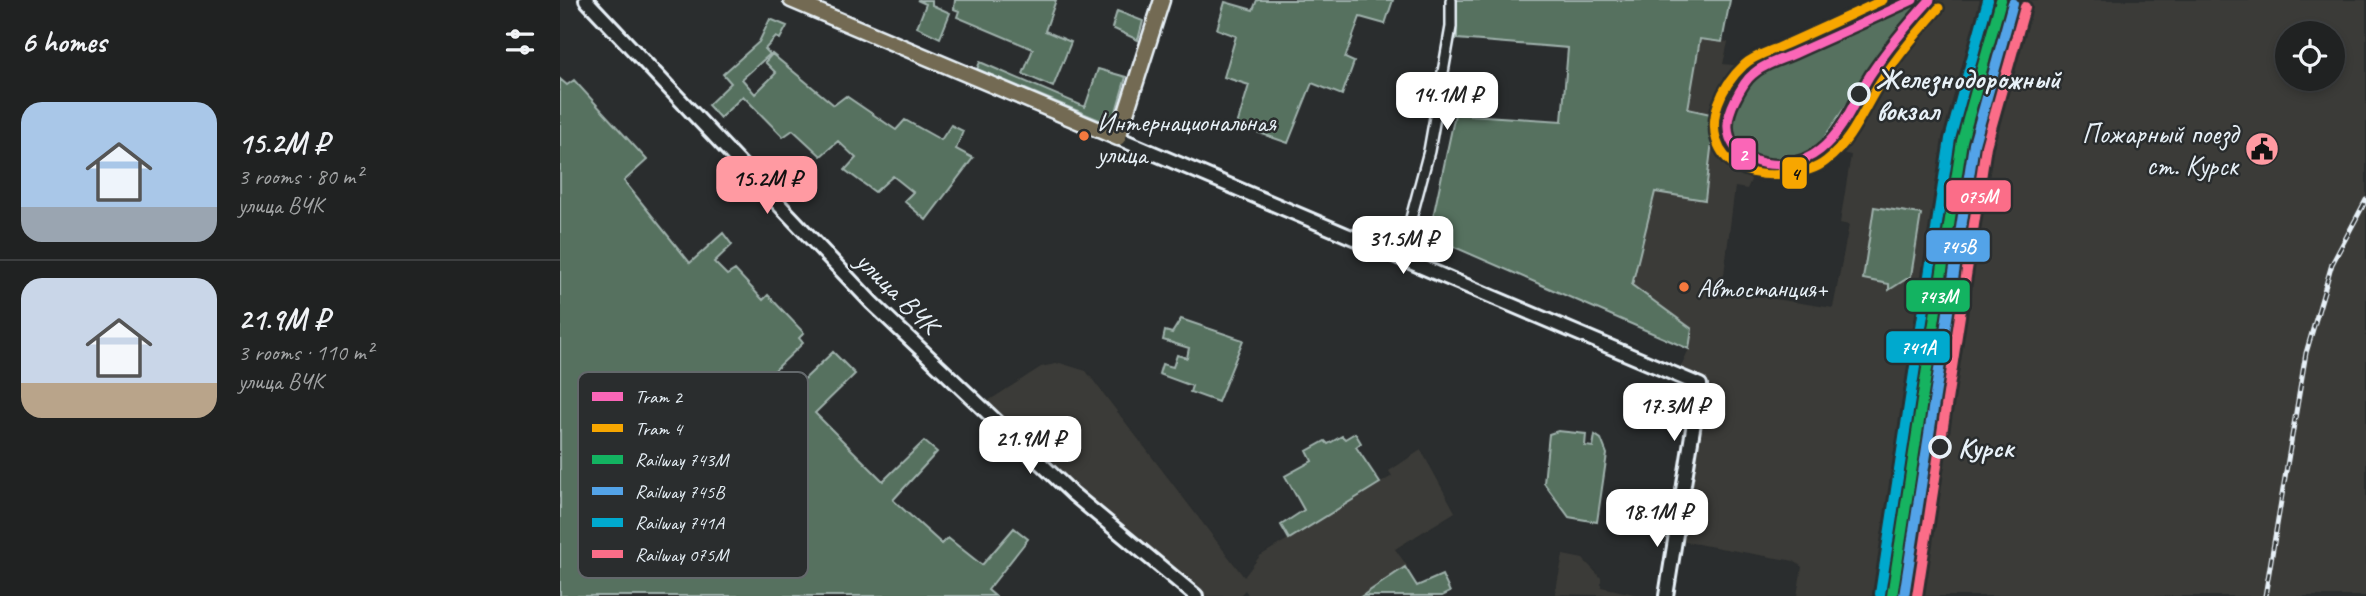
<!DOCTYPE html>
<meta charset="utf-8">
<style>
:root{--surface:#202222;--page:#2d2f2f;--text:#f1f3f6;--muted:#a2a4a5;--line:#3d3f40;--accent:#ff9aa2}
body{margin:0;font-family:Caveat,sans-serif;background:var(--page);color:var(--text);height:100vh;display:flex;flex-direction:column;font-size:26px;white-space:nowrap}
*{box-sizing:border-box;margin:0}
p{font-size:23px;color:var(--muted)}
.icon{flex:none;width:38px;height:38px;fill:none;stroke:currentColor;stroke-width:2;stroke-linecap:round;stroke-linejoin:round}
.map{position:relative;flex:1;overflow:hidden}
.drawer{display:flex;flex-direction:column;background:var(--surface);width:560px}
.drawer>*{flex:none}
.buttons{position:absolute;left:1715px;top:21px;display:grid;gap:14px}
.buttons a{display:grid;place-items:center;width:70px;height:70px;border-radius:50%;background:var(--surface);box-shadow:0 4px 10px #0003,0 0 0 2px var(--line);font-size:35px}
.price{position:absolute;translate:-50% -60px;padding:0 16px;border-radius:14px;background:#fff;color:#222;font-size:23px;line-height:46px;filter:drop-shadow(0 2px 4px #0008)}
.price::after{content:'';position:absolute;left:50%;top:42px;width:21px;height:16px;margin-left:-10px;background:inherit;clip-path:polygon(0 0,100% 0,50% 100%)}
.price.current{background:var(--accent);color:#111}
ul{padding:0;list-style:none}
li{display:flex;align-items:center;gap:21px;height:175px;padding:0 21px}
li+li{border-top:2px solid var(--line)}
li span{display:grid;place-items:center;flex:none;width:196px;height:140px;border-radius:21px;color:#555}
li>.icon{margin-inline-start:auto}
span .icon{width:84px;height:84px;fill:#fffc;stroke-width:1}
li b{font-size:30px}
h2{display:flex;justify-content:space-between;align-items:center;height:84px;padding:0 21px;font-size:30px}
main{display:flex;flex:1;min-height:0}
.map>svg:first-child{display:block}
</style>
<main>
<section class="drawer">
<h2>6 homes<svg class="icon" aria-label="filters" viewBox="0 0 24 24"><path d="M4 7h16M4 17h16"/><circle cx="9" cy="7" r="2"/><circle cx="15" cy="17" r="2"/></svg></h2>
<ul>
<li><span style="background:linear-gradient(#a9c7e8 75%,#9aa5b1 0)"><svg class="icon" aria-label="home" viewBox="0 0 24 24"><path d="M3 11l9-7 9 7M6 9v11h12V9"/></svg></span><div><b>15.2M ₽</b><p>3 rooms · 80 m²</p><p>улица ВЧК</p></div></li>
<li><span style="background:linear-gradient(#c9d6e8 75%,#b9a48a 0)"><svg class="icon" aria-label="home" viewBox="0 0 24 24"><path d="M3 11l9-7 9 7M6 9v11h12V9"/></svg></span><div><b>21.9M ₽</b><p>3 rooms · 110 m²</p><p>улица ВЧК</p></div></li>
</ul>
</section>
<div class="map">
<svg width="1806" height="596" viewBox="0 0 1806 596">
<rect width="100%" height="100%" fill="#2a2d2e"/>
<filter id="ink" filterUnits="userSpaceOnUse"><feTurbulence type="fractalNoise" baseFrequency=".0143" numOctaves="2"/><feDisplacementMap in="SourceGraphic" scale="14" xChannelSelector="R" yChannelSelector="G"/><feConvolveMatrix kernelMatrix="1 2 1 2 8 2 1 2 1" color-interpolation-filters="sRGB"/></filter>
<g filter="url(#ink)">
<!-- built -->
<path fill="#3b3b37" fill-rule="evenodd" d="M 1363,0 L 1806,0 L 1806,596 L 1237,596 L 1242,567 L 1234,561 L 1109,539 L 1130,381 L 1117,375 L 1129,349 L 1132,329 L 1072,286 L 1095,192 L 1144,200 L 1128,110 L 1140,38 L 1168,42 L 1163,64 L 1193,67 L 1180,74 L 1176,81 L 1159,126 L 1163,157 L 1168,153 L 1178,160 L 1198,164 L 1187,189 L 1175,187 L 1162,291 L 1273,308 L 1289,225 L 1280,223 L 1291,155 L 1266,150 L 1310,79 L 1319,72 L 1321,59 ZM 1727,33 L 1773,33 L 1773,79 L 1727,79 Z
M 500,363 L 526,371 L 684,577 L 700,556 L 832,476 L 829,471 L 861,450 L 895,512 L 835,549 L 847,566 L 804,596 L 689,596 L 685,590 L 679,596 L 641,596 L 533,506 L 425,403 L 481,367 Z
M 1003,555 L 1023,559 L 1041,578 L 1041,587 L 1083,596 L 995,594 Z"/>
<!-- green -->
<path fill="#56715f" stroke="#9fb1ac" stroke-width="2" d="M 357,0 L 372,0 L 372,5 L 390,13 L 380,38 L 357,27 L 366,4 Z
M 395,0 L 496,0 L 485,31 L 511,42 L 493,87 L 463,74 L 473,49 L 397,17 L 399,11 L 394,9 Z
M 697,0 L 833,0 L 825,24 L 800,17 L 785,58 L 794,62 L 782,95 L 752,83 L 728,143 L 677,125 L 689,85 L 664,77 L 676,36 L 657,29 L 665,2 L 693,10 Z
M 897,0 L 1170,0 L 1162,42 L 1140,39 L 1128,109 L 1155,115 L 1145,200 L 1095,192 L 1072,285 L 1132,329 L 1129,349 L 869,236 L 895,114 L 1002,121 L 1008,48 L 897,39 Z
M 1346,0 L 1368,0 L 1326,47 L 1255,151 C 1233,162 1170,173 1168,134 C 1168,122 1175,110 1180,99 C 1186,87 1193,72 1204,64 C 1216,55 1235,52 1249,46 C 1283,33 1315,19 1346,0 Z
M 557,11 L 583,21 L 578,40 L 552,28 Z
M 210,19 L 227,26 L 220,39 L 216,37 L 205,49 L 210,54 L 182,79 L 195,94 L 216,73 L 205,62 L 212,54 L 274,105 L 286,96 L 336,130 L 345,120 L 381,140 L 391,125 L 403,131 L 396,149 L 413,158 L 366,220 L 344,201 L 353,192 L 333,176 L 315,192 L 285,170 L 296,158 L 278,141 L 261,156 L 233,130 L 223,137 L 183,96 L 160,118 L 148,105 L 171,83 L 163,74 L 199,42 Z
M 420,62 L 525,107 L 538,69 L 566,77 L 555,115 L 542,121 L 417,69 Z
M 0,79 L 7,85 L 14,80 L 87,160 L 64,181 L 130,263 L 163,233 L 172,245 L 154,262 L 167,275 L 175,270 L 203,300 L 208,295 L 244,333 L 239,338 L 243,343 L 214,371 L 233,390 L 273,352 L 295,374 L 255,413 L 323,481 L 364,441 L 377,452 L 333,500 L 382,544 L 388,538 L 422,565 L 454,528 L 468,539 L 428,590 L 435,596 L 0,596 Z
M 1314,207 L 1361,214 L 1351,276 L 1329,290 L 1329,284 L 1303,279 Z
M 621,319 L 683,340 L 658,402 L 630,392 L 632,386 L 599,374 L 602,364 L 613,367 L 617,355 L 627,358 L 629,348 L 603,340 L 605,331 L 612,333 Z
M 998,431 L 1026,434 L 1025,446 L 1033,447 L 1035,435 L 1041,439 L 1047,454 L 1037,522 L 1009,517 L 984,483 L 989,434 Z
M 795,433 L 801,443 L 796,447 L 820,483 L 729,539 L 721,525 L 744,510 L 725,476 L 752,461 L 747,451 L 765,441 L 768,444 L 782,436 L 785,439 Z
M 845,567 L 857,586 L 882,575 L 890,592 L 882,596 L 802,596 Z"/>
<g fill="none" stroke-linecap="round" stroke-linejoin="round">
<!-- minor casing -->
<g stroke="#e8f1f8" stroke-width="14">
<path id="minor" d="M 841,256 L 869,151 L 891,27 L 891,0"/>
</g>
<!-- secondary casing -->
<g stroke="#e8f1f8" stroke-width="18">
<path id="secondary" d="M 26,0 L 312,303 L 513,494 L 636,596
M 558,138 L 1140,385 L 1106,596"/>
</g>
<!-- primary casing -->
<g stroke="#e8f1f8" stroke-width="19">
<path id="primary" d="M 231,0 L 558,138 L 602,0"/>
</g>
<!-- minor -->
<use href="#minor" stroke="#2a2d2e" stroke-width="9"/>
<!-- secondary -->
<use href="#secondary" stroke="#2a2d2e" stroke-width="12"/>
<!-- primary -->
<use href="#primary" stroke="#736b52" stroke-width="14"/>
<!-- rail casing -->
<g stroke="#e8f1f8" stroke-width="5">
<path id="rail" d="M 1705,596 L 1746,353 L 1772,264 L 1806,200"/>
</g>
<!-- rail -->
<use href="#rail" stroke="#2a2d2e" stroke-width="2.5" stroke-dasharray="8" stroke-linecap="butt"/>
<!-- rail-1 casing -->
<g stroke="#2a2d2e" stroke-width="16">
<path id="rail-1" d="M 1332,596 L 1402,141 L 1441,0"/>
</g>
<!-- rail-2 casing -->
<g stroke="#2a2d2e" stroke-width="16">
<path id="rail-2" d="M 1344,596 L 1414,144 L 1453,3"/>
</g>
<!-- rail-3 casing -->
<g stroke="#2a2d2e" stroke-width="16">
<path id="rail-3" d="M 1320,594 L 1390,139 L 1428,0"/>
</g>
<!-- rail-4 casing -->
<g stroke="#2a2d2e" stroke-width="16">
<path id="rail-4" d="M 1357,596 L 1426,146 L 1465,7"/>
</g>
<!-- rail-1 -->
<use href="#rail-1" stroke="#13b361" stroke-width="10"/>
<!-- rail-2 -->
<use href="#rail-2" stroke="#53a3e8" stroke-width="10"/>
<!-- rail-3 -->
<use href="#rail-3" stroke="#00a9ce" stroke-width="10"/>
<!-- rail-4 -->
<use href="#rail-4" stroke="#fb6d88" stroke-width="10"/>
<!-- tram-1 casing -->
<g stroke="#2a2d2e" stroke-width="14">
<path id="tram-1" d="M 1353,0 C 1314,18 1275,36 1236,53 C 1223,59 1203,64 1193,74 C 1185,80 1179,92 1175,100 C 1144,161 1222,181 1260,150 C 1284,131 1294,101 1310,75 C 1328,48 1348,24 1370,0"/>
</g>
<!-- tram-2 casing -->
<g stroke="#2a2d2e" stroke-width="14">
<path id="tram-2" d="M 1323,0 C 1290,15 1256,31 1222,46 C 1211,51 1193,56 1184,65 C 1134,112 1147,183 1226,174 C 1240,173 1255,170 1266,161 C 1292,141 1303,110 1320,83 C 1337,56 1358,32 1379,8"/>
</g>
<!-- tram-1 -->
<use href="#tram-1" stroke="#fa66b7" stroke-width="9"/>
<!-- tram-2 -->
<use href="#tram-2" stroke="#f7a600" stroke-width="9"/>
</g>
</g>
<!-- icons -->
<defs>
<g id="civic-disc" transform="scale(1.75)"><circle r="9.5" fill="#ff9aa2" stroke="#2a2d2e"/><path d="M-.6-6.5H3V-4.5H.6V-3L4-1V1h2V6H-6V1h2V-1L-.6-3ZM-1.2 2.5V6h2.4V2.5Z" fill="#111"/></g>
</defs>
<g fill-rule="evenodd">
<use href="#civic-disc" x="1702" y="149"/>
</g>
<!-- markers -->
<g fill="#2a2d2e" stroke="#e8f1f8" stroke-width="3.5">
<circle cx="1299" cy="94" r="10"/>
<circle cx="1380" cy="447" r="10"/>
</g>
<g fill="#f6793e" stroke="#2a2d2e" stroke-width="2.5">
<circle cx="524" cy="136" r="6"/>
<circle cx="1124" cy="287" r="6"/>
</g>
<g text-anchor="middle" stroke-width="5" stroke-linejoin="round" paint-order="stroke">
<!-- bus labels -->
<g font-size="26" fill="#e8f1f8" stroke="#2a2d2e" text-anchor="start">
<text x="537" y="131">Интернациональная<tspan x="537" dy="32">улица</tspan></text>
<text x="1137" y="297">Автостанция+</text>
</g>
<!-- stop labels -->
<g font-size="28" font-weight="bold" fill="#e8f1f8" stroke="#2a2d2e" text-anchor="start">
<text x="1316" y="88">Железнодорожный<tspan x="1316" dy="32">вокзал</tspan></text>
<text x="1398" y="457">Курск</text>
</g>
<!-- poi labels -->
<g font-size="28" fill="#e8f1f8" stroke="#2a2d2e" text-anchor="end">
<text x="1678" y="143">Пожарный поезд<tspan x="1678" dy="32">ст. Курск</tspan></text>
</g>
<!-- street labels -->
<g font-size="28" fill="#e8f1f8" stroke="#2a2d2e">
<text transform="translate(338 292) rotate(45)" y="10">улица ВЧК</text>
</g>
</g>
<!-- legend -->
<rect x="18" y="372" width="230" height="206" rx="10" fill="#2a2d2e" stroke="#63686b" stroke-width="2"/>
<rect x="32" y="392" width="31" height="9" fill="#fa66b7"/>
<rect x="32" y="424" width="31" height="8" fill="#f7a600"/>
<rect x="32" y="455" width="31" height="9" fill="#13b361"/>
<rect x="32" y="487" width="31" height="8" fill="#53a3e8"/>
<rect x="32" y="518" width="31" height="9" fill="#00a9ce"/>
<rect x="32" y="550" width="31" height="8" fill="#fb6d88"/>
<g font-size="19" fill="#e8f1f8">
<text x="75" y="403">Tram 2</text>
<text x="75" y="435">Tram 4</text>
<text x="75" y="466">Railway 743М</text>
<text x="75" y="498">Railway 745В</text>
<text x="75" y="529">Railway 741А</text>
<text x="75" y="561">Railway 075М</text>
</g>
<g stroke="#2a2d2e" stroke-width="2.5">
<rect x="1170" y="137" width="27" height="34" rx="7" fill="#fa66b7"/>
<rect x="1221" y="156" width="27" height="34" rx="7" fill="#f7a600"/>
<rect x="1385" y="179" width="67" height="34" rx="7" fill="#fb6d88"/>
<rect x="1365" y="229" width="66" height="34" rx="7" fill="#53a3e8"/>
<rect x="1345" y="279" width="66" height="34" rx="7" fill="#13b361"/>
<rect x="1325" y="330" width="66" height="34" rx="7" fill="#00a9ce"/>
</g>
<g font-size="19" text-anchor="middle" font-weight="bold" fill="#fff">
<text x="1183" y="161">2</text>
<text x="1418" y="203">075М</text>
<text x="1398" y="253">745В</text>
<text x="1378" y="303">743М</text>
<text x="1358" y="354">741А</text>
</g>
<g font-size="19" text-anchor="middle" font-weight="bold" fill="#111">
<text x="1235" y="180">4</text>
</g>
</svg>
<div class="buttons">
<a><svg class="icon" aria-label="locate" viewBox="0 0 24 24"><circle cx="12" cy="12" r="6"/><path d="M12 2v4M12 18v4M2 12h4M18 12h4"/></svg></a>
</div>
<b class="price" style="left:887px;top:132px">14.1M ₽</b>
<b class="price current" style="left:207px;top:216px">15.2M ₽</b>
<b class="price" style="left:843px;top:276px">31.5M ₽</b>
<b class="price" style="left:1114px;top:443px">17.3M ₽</b>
<b class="price" style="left:470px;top:476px">21.9M ₽</b>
<b class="price" style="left:1097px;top:549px">18.1M ₽</b>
</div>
</main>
